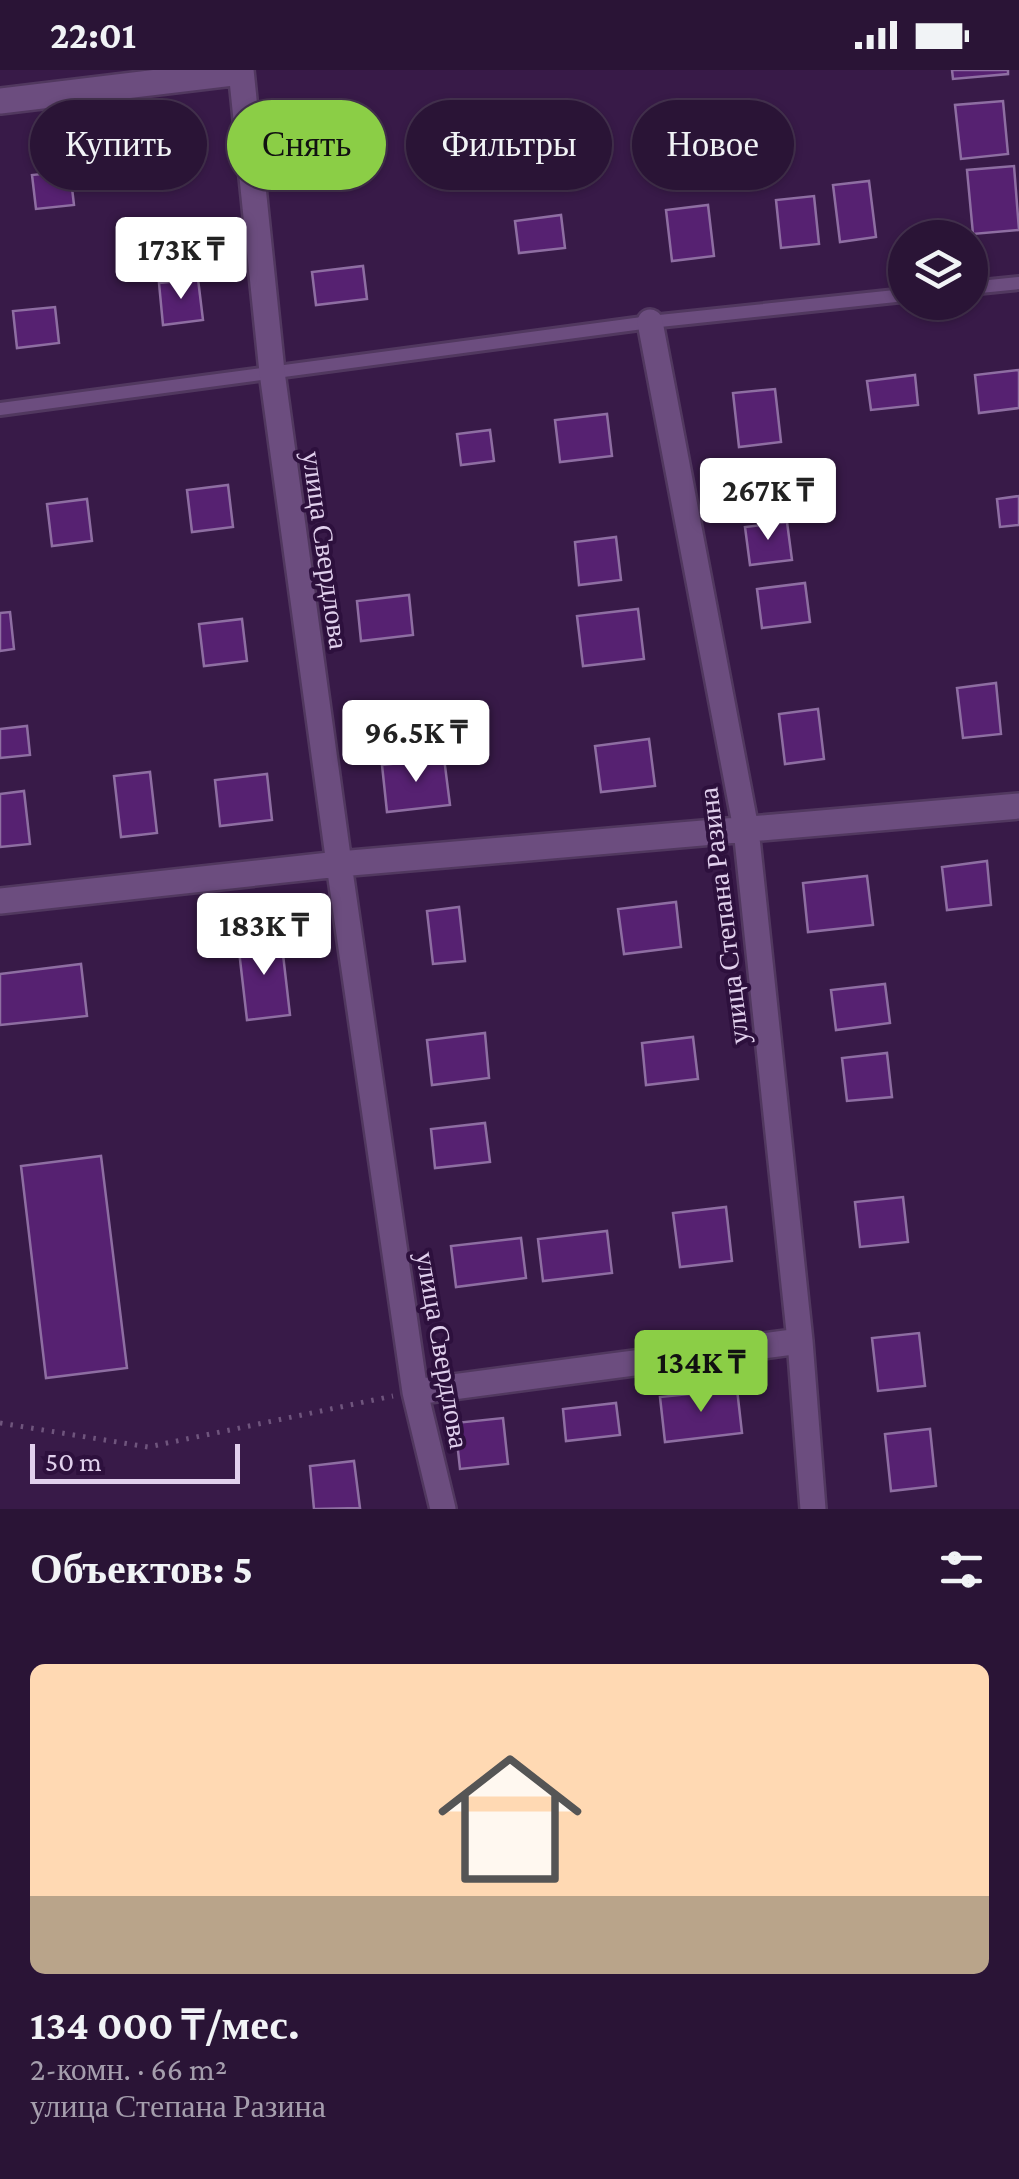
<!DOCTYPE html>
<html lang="ru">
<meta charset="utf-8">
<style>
:root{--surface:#2a1436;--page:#321d3e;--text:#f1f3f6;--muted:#a59ead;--line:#463351;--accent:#8bce46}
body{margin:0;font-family:"Crimson Pro",serif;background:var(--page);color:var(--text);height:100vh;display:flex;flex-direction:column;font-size:38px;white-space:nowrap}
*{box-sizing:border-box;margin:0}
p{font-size:32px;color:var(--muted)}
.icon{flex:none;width:55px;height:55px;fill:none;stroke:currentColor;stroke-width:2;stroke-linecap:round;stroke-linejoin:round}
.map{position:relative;height:1439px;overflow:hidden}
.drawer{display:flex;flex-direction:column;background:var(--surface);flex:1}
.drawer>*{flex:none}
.hud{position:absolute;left:30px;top:30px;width:960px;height:90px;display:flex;gap:20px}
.tools{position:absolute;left:888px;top:150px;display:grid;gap:20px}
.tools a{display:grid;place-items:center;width:100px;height:100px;border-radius:50%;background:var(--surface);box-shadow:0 2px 8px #0004,0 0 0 2px var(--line);font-size:50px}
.scale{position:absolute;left:30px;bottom:25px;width:210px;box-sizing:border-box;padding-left:10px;border:5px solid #e1d0ed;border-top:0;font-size:28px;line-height:35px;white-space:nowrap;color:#e1d0ed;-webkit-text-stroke:8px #2d103d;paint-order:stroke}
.price{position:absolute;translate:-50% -85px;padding:0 22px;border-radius:10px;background:#fff;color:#222;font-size:32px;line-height:65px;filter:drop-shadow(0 2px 5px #0008)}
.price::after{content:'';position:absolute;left:50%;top:60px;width:30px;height:22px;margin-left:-15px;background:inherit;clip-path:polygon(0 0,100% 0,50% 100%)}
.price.selected{background:var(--accent);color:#111}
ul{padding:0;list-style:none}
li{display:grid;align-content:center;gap:20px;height:530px;padding:0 30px}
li+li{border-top:2px solid var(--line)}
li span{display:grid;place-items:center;height:310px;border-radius:15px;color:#555}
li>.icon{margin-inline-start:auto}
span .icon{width:180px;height:180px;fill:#fffc;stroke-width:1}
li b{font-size:42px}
h2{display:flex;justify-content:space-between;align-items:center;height:120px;padding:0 30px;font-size:42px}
.tag{padding:0 35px;border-radius:45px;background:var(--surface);box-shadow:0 2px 8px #0004,0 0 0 2px var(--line);font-size:35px;line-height:90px}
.tag.selected{background:var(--accent);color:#111}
.status{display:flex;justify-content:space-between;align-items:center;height:70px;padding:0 50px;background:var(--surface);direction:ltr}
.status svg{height:28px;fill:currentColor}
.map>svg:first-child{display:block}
</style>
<div class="status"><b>22:01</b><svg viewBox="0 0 49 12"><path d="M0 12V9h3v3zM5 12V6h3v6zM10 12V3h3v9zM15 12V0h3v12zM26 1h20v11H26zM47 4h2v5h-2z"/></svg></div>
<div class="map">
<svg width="1019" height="1439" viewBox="0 0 1019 1439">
<rect width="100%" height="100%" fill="#381a48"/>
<!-- building -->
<path fill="#562171" stroke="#8e6ea2" stroke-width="2.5" d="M 952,0 L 1008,0 L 1008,4 L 953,9 Z
M 1003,31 L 1008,84 L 961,89 L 955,35 Z
M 566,43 L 571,85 L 532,89 L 527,47 Z
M 341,64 L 345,99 L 289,105 L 285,71 Z
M 178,80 L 182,114 L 145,118 L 142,85 Z
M 1014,96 L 1019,160 L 973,164 L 967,100 Z
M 70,101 L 74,135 L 36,139 L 32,105 Z
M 869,111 L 876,167 L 840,172 L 833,115 Z
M 814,126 L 819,174 L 781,178 L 776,130 Z
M 708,135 L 714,186 L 672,191 L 666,140 Z
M 561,145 L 565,178 L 519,183 L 515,151 Z
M 363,196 L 367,229 L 316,235 L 312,202 Z
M 198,209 L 203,250 L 163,255 L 159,213 Z
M 55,237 L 59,273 L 17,278 L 13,241 Z
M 1019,300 L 1019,338 L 979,343 L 975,305 Z
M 915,305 L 918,335 L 871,340 L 867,311 Z
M 775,319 L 781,372 L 739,377 L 733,323 Z
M 607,344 L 612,386 L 560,392 L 555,350 Z
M 490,360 L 494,391 L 461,395 L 457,364 Z
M 228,415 L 233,457 L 192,462 L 187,420 Z
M 1019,426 L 1019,455 L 1000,457 L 997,429 Z
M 87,429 L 92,471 L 52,476 L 47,434 Z
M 787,452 L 792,490 L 750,495 L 745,457 Z
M 616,467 L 621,510 L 579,515 L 575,472 Z
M 805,513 L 810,552 L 762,558 L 757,519 Z
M 409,525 L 413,565 L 361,571 L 357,531 Z
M 638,539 L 644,589 L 583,596 L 577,546 Z
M 10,542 L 14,579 L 0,581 L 0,543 Z
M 242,549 L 247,591 L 204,596 L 199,554 Z
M 996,613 L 1001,664 L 963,668 L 957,618 Z
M 818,639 L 824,689 L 785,694 L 779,644 Z
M 27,656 L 30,685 L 0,688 L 0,659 Z
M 649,669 L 655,716 L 601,722 L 595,676 Z
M 444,688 L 450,735 L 387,742 L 382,695 Z
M 150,702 L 157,763 L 121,767 L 114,706 Z
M 267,704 L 272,750 L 220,756 L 215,710 Z
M 24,721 L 30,774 L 0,777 L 0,724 Z
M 987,791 L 991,835 L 947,840 L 942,797 Z
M 867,806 L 873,855 L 808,862 L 803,813 Z
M 676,832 L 681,877 L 624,884 L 618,839 Z
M 459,837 L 465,891 L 433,894 L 427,841 Z
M 281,867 L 290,945 L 247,950 L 238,872 Z
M 81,894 L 87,946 L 0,955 L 0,904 Z
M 885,914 L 890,953 L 836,960 L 831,920 Z
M 485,963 L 489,1008 L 432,1015 L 427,970 Z
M 693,967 L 698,1009 L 646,1015 L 642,973 Z
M 887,983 L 892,1027 L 847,1031 L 842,988 Z
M 485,1053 L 490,1092 L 435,1098 L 431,1059 Z
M 101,1086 L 127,1298 L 46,1308 L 21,1096 Z
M 903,1127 L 908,1172 L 860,1177 L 855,1132 Z
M 726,1137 L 732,1191 L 680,1197 L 673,1143 Z
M 607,1161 L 612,1203 L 543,1211 L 538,1169 Z
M 521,1168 L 526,1208 L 456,1217 L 451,1176 Z
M 919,1263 L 925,1316 L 878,1321 L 872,1268 Z
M 737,1319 L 742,1363 L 665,1372 L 660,1327 Z
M 616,1333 L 620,1365 L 566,1371 L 563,1339 Z
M 503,1348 L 508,1394 L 460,1399 L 455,1353 Z
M 930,1359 L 936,1416 L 891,1421 L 885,1364 Z
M 354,1391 L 360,1438 L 314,1439 L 310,1396 Z"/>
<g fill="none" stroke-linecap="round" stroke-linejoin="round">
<!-- lane casing -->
<g stroke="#51385f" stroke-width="18">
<path id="lane" d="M 970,218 L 1019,213
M 0,339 L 650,252 L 905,225"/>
</g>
<!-- street casing -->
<g stroke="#51385f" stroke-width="30">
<path id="street" d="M 241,0 L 272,302 L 339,794 L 415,1322 L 443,1439
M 0,31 L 241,2
M 650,252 L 746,759 L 800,1271 L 813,1439
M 0,831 L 339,794 L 1019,736
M 415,1322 L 800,1271"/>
</g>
<!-- path -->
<path stroke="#6f557d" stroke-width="5" stroke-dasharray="2.5 8" stroke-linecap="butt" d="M 0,1353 L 148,1377 L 393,1326"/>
<!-- lane -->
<use href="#lane" stroke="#6c4d7f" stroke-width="12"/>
<!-- street -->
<use href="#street" stroke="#6c4d7f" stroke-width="25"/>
</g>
<g text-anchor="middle" stroke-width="8" stroke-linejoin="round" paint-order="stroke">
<!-- street labels -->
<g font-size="28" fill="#e1d0ed" stroke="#2d103d">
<text transform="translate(326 480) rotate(82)" y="10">улица Свердлова</text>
<text transform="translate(723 846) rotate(-97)" y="10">улица Степана Разина</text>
<text transform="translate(443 1280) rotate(80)" y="10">улица Свердлова</text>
</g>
</g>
</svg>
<div class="tools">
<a><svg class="icon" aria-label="layers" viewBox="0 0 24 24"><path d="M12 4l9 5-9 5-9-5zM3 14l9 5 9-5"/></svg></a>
</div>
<div class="scale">50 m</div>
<b class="price" style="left:181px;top:232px">173K ₸</b>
<b class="price" style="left:768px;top:473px">267K ₸</b>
<b class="price" style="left:416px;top:715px">96.5K ₸</b>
<b class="price" style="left:264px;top:908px">183K ₸</b>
<b class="price selected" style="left:701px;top:1345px">134K ₸</b>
<div class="hud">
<a class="tag">Купить</a>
<a class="tag selected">Снять</a>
<a class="tag">Фильтры</a>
<a class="tag">Новое</a>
</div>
</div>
<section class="drawer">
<h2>Объектов: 5<svg class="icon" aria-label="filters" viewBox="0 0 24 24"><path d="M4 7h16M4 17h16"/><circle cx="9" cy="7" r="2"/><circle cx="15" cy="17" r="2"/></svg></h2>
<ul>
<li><span style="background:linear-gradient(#ffd9b3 75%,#b9a48a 0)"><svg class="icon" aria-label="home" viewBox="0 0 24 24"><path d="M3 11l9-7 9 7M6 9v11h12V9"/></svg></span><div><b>134 000 ₸/мес.</b><p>2-комн. · 66 m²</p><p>улица Степана Разина</p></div></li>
</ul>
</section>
